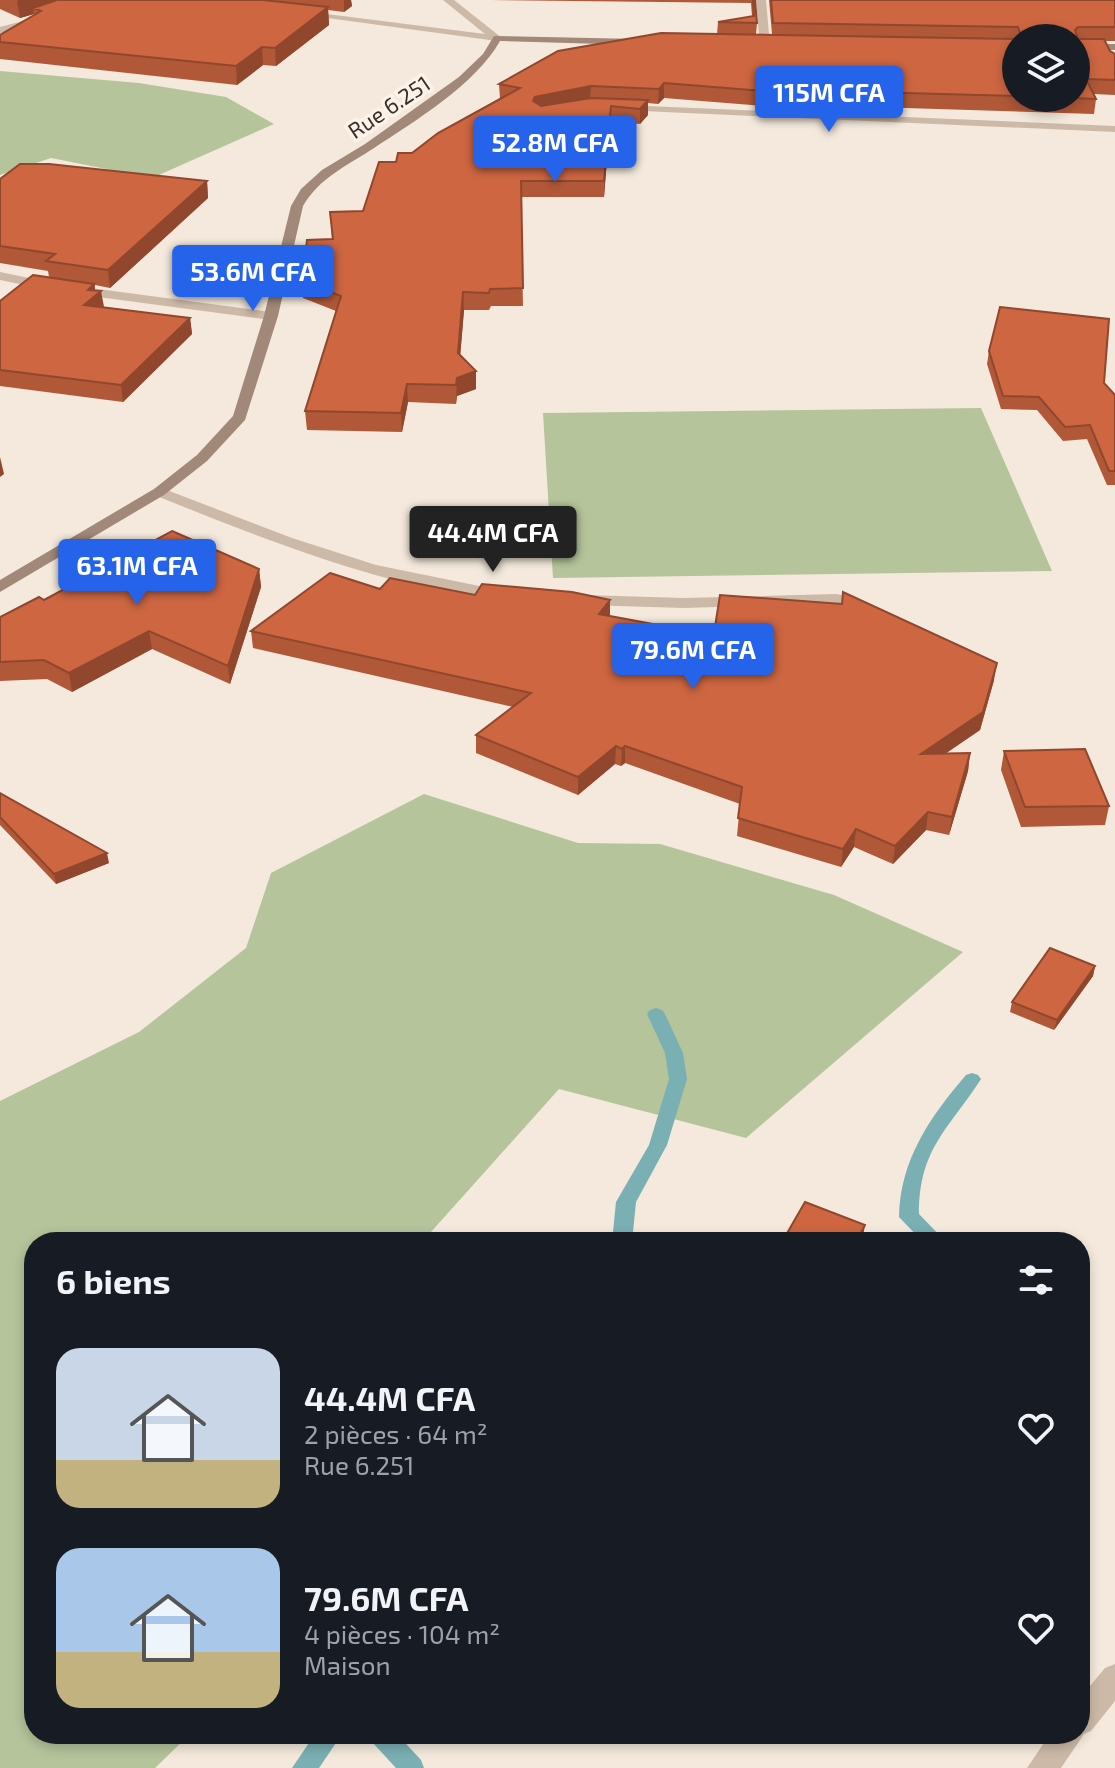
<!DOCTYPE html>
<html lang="fr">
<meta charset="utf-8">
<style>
:root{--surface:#171b24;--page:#242831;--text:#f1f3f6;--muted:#9ea1a6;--accent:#2563eb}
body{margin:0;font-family:"Exo 2",sans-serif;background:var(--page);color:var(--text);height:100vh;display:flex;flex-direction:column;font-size:30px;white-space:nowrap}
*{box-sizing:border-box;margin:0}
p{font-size:26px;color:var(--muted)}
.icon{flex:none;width:44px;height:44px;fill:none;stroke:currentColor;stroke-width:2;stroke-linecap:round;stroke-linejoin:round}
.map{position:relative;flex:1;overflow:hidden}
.sheet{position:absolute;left:24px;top:1232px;width:1066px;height:512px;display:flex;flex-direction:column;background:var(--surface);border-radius:32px;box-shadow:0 4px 12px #0003}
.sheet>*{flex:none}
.fabs{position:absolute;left:1002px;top:24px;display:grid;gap:16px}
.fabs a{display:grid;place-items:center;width:88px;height:88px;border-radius:50%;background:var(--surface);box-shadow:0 4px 12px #0003;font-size:40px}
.price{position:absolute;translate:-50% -68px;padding:0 18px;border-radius:8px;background:var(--accent);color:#fff;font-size:26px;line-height:52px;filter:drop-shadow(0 2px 4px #0008)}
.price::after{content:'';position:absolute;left:50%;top:48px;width:24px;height:18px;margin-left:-12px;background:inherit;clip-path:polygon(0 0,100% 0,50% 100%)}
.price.current{background:#222;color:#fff}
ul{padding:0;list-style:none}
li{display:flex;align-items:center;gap:24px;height:200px;padding:0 32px}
li span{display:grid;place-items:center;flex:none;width:224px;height:160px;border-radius:24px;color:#555}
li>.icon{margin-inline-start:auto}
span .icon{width:96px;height:96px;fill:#fffc;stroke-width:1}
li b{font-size:34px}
h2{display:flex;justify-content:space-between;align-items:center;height:96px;padding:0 32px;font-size:34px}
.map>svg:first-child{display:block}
</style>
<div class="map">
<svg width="1115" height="1768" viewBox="0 0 1115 1768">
<rect width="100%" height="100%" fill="#f4e9dc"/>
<!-- green -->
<path fill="#b5c49b" d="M 0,71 L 139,83 L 226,97 L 274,124 L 152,178 L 51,158 L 0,175 Z
M 981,408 L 1052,571 L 553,578 L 543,413 Z
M 424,794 L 578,843 L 660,844 L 834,895 L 963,952 L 746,1138 L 559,1089 L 422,1242 L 34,1242 L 34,1734 L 190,1734 L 155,1768 L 0,1768 L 0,1101 L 139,1032 L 246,948 L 271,873 Z"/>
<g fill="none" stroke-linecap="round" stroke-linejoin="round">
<!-- stream -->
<path fill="#7aafb3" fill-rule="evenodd" d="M 656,1008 L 662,1010 L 665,1014 L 683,1053 L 687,1079 L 667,1145 L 636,1202 L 632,1242 L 612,1242 L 616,1202 L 649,1145 L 669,1079 L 665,1053 L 647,1014 L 650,1010 Z
M 972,1073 L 978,1075 L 981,1079 C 949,1129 919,1148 919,1214 L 946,1242 L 923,1242 L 899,1217 C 900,1160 930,1117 966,1075 Z
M 315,1734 L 342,1734 L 319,1768 L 292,1768 Z
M 369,1734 L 397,1734 L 421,1760 L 424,1768 L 396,1768 L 372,1742 Z"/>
<!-- minor -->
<path fill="#cdb9a7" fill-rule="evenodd" d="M 443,0 L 454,0 L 502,38 L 497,41 L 298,14 L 303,11 L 485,34 Z
M 756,0 L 766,0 L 770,45 L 765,48 L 760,45 Z
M 42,16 L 45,21 L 0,33 L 0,27 Z
M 624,105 L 1115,126 L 1115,132 L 620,110 L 620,106 Z
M 0,272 L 53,283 L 271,312 L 278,316 L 271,320 L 53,291 L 0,280 Z
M 159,487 L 292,538 L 376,565 L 504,591 L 512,596 C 503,605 484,598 471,596 C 361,579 257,536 154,495 L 154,489 Z
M 836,594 L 842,595 L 844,599 L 842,603 L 684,608 L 584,605 L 576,600 L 584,595 L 684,598 Z
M 1115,1664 L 1115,1701 L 1091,1731 L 1084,1734 L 1061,1768 L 1027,1768 L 1050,1734 L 1080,1734 L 1080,1698 L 1105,1668 Z"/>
<!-- secondary -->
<path fill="#a18878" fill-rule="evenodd" d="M 494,36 L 638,39 L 643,42 L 638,45 L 500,41 C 476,84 415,121 374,148 C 347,166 320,177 303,206 L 278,316 L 245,420 L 207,461 L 164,495 L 0,592 L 0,580 L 154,489 L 197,455 L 233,416 L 264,316 L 291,206 L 301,189 L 322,170 L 365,144 L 459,77 L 483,54 Z
M 1076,44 L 1115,44 L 1115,50 L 1076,50 Z"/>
</g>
<!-- wall -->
<path fill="#b05838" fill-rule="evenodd" d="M 0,0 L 351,0 L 352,6 L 344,12 L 328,10 L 329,25 L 276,66 L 263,65 L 237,85 L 0,59 L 0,35 L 34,16 L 34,14 L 20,18 L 0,9 Z
M 491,0 L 755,0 L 757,23 L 756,34 L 772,34 L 769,0 L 1115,0 L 1115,41 L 1105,41 L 1110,51 L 1115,54 L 1115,95 L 1094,94 L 1096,99 L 1094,114 L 873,107 L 829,106 L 825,111 L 664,98 L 658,104 L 648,103 L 648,115 L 640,124 L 610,121 L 604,197 L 521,197 L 523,306 L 491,306 L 489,310 L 464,310 L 460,355 L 476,389 L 457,396 L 456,404 L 408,402 L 402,432 L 307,430 L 305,411 L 336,311 L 303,298 L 302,281 L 332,239 L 330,212 L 363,211 L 396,162 L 412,153 L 500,99 L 499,84 L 717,34 L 718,22 L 752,16 L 751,3 ZM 1016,38 L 1076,38 L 1076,98 L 1016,98 Z
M 0,179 L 207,181 L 208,198 L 110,288 L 95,285 L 95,291 L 104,307 L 190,318 L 192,334 L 123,402 L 0,386 L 0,301 L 49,277 L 48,271 L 0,263 Z
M 989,351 L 1104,383 L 1115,395 L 1115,485 L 1107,485 L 1087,439 L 1063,441 L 1037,410 L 1001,409 L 987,364 Z
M 259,569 L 261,587 L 230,684 L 152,649 L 72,692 L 47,679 L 0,681 L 0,617 L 44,600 Z
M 380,589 L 475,595 L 610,600 L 610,616 L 707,634 L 715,627 L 842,604 L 843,592 L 994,680 L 980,730 L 945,754 L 970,753 L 968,771 L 949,835 L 926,830 L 893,864 L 854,847 L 841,867 L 737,836 L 740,804 L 625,763 L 621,766 L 615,764 L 578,795 L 476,753 L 476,735 L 513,707 L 253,648 L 251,631 Z
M 1004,751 L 1109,806 L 1105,825 L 1021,827 L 1001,770 Z
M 0,793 L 109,863 L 56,884 L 0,825 Z
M 1095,966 L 1093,976 L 1054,1030 L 1010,1012 L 1012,1002 Z"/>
<!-- shaded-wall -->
<path fill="#90472e" d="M 19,0 L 79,0 L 33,8 L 34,14 L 20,18 L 17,1 Z
M 344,0 L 351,0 L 352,6 L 344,12 Z
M 328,7 L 329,25 L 276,66 L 275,48 Z
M 262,47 L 263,65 L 237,85 L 236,66 Z
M 664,83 L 664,98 L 658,104 L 659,89 Z
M 591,86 L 590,101 L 535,112 L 533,101 L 535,97 Z
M 831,91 L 829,106 L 825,111 L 827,96 Z
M 648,100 L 648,115 L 640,124 L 640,109 Z
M 611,106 L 610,121 L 604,197 L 604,181 Z
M 207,181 L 208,198 L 110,288 L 108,270 Z
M 94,284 L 96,296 L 101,291 L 104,307 L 84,305 L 88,290 Z
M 463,292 L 464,310 L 459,371 L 458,353 Z
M 190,318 L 192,334 L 123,402 L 121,385 Z
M 476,371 L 476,389 L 457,396 L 456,404 L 457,378 Z
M 407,384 L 408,402 L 402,432 L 401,413 Z
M 0,457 L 4,474 L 0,477 Z
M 259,569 L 261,587 L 230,684 L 228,666 Z
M 610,600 L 610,617 L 599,614 Z
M 149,631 L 152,649 L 72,692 L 69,673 Z
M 997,663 L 994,680 L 980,730 L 918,772 L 921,754 Z
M 616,746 L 615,764 L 578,795 L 578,777 Z
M 625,746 L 625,763 L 621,766 L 622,749 Z
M 970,753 L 968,771 L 949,835 L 952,817 Z
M 928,812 L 926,830 L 893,864 L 895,846 Z
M 856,829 L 854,847 L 841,867 L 843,849 Z
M 107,853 L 109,863 L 56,884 L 54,874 Z
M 1095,966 L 1093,976 L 1054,1030 L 1057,1020 Z
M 865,1225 L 862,1242 L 856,1242 Z"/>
<!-- building -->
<path fill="#cd6641" stroke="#90472e" stroke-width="2" d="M 57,0 L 263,0 L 328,7 L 275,48 L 262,47 L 236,66 L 0,42 L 0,35 L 41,11 L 33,8 Z
M 753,0 L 755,0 L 757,23 L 718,22 L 754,16 Z
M 771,0 L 1115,0 L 1115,27 L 1078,27 L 1075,30 L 1078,39 L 1104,39 L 1110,51 L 1115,54 L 1115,80 L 1086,79 L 1096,99 L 1073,98 L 1076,98 L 1076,38 L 1019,38 L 1021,36 L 1018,27 L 773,23 Z
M 661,33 L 1016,39 L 1016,96 L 831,91 L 827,96 L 664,83 L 659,89 L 591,86 L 535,97 L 533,101 L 541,106 L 591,98 L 648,100 L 640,109 L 611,106 L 604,181 L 521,181 L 523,288 L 490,289 L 489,293 L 463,292 L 458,353 L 476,371 L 457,378 L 456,385 L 407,384 L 401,413 L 305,411 L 341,296 L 302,281 L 307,240 L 333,239 L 330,212 L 363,211 L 379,162 L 396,162 L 398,153 L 412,153 L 438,133 L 520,88 L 499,84 L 558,51 Z
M 20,164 L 49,164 L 207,181 L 108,270 L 46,261 L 55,254 L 0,246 L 0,179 Z
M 33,275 L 94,284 L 88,290 L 101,291 L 84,305 L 190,318 L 121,385 L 0,370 L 0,301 Z
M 1000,307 L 1109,319 L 1104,383 L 1115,395 L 1115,471 L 1109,471 L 1090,425 L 1065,427 L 1039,397 L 1003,396 L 989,351 Z
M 172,531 L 259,569 L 228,666 L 149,631 L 69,673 L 44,660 L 0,662 L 0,617 L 39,597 L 44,600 Z
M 330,573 L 380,589 L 390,578 L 475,595 L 482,584 L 572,592 L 610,600 L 599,614 L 707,634 L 709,626 L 715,627 L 720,595 L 842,604 L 843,592 L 997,663 L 983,712 L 921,754 L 970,753 L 952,817 L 928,812 L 895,846 L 856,829 L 843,849 L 738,818 L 742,787 L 625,746 L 622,749 L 616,746 L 578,777 L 476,735 L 531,693 L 251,631 Z
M 1085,749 L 1109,806 L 1025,807 L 1004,751 Z
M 0,793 L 107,853 L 54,874 L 0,817 Z
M 1050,948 L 1095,966 L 1057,1020 L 1012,1002 Z
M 805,1202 L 865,1225 L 856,1242 L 782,1242 Z"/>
<g text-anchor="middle" stroke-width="7" stroke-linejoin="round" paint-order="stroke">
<!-- far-street labels -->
<g font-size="22" fill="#392e28" stroke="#fbf3e9">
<text transform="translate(389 107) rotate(-34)" y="8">Rue 6.251</text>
</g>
</g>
</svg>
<div class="fabs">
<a><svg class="icon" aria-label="layers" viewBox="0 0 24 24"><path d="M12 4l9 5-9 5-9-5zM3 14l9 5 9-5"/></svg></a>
</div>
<b class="price" style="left:829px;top:134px">115M CFA</b>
<b class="price" style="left:555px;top:184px">52.8M CFA</b>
<b class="price" style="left:253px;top:313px">53.6M CFA</b>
<b class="price current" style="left:493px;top:574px">44.4M CFA</b>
<b class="price" style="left:137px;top:607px">63.1M CFA</b>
<b class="price" style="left:693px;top:691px">79.6M CFA</b>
<section class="sheet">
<h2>6 biens<svg class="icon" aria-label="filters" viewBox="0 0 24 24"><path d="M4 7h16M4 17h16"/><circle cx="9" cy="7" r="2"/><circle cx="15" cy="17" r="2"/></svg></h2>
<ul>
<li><span style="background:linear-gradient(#c9d6e8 70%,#c2b280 0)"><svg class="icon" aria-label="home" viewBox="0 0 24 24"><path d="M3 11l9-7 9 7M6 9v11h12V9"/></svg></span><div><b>44.4M CFA</b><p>2 pièces · 64 m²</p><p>Rue 6.251</p></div><svg class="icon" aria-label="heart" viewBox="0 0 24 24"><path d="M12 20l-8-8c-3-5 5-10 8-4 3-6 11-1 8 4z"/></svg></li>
<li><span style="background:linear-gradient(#a9c7e8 65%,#c2b280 0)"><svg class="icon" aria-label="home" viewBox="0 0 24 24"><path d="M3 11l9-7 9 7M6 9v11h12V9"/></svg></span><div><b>79.6M CFA</b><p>4 pièces · 104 m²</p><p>Maison</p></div><svg class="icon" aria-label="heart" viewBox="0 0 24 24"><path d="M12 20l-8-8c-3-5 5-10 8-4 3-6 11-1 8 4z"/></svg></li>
</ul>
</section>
</div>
